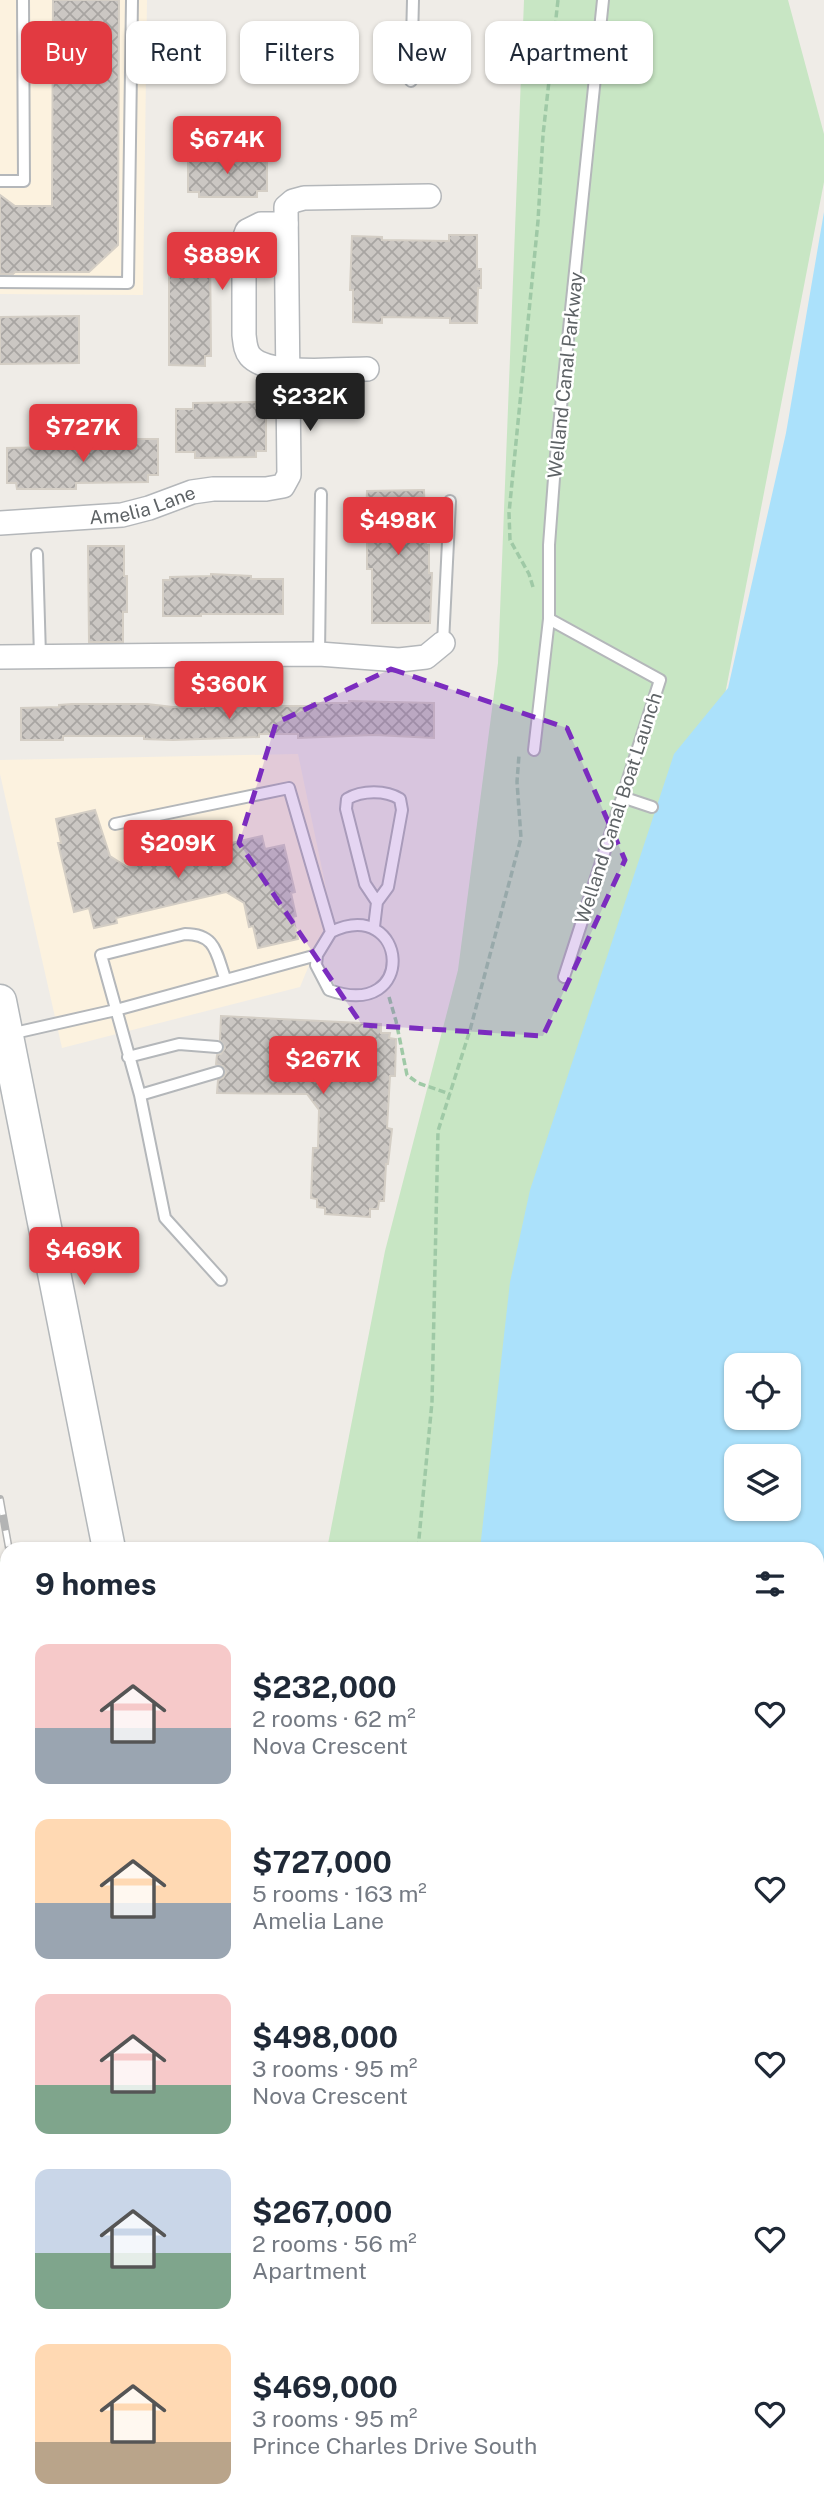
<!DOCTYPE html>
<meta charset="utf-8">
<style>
:root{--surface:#fff;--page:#f2f2f3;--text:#1f2937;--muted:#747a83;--accent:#e23a41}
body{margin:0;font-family:"Public Sans",sans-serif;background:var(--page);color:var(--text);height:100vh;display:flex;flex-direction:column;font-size:26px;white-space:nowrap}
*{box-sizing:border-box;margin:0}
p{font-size:23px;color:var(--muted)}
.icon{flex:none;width:38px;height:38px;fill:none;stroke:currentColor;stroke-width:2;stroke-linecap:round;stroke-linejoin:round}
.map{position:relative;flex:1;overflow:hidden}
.sheet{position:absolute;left:0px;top:1542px;width:824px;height:975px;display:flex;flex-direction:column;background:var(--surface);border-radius:21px 21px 0 0;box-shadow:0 2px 5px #0004}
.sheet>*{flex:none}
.hud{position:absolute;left:21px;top:21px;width:782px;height:63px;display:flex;gap:14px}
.fabs{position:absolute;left:724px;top:1353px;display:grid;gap:14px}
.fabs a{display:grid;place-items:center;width:77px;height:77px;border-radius:14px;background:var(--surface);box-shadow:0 2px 5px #0004;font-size:35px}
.price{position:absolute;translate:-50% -60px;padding:0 16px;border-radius:7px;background:var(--accent);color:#fff;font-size:23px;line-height:46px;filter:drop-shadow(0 2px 4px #0008)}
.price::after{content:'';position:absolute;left:50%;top:42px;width:21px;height:16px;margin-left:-10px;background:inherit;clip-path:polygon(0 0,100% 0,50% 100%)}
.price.current{background:#222;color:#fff}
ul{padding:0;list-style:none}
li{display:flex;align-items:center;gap:21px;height:175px;padding:0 35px}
li span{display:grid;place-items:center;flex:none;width:196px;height:140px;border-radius:14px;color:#555}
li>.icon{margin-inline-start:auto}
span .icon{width:84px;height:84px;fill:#fffc;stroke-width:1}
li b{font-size:30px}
h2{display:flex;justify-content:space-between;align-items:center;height:84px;padding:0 35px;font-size:30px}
.chip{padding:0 24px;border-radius:14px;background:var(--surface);box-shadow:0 2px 5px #0004;font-size:24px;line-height:63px}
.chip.current{background:var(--accent);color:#fff}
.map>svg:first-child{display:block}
</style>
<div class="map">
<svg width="824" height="2515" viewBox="0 0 824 2515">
<defs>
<pattern id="forest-crowns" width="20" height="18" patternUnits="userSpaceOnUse" patternTransform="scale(1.75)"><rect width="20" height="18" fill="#c8e6c4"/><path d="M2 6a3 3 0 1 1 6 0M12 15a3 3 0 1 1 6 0" fill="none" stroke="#a6bea3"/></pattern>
<pattern id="building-cross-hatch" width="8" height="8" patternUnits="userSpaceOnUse" patternTransform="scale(1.75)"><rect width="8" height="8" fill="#cbc7c3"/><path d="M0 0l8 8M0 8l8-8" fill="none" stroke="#a8a5a2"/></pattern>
</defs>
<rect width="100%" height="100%" fill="#efece7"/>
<!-- commercial -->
<path fill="#fcf2df" d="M 0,0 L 147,0 L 143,295 L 0,294 Z
M 298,754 L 331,912 L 300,987 L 62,1048 L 0,774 L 0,760 Z"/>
<!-- forest -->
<path fill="url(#forest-crowns)" d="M 0,1559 L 7,1570 L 7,2123 L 0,2123 Z"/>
<!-- park -->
<path fill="#c8e6c4" d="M 524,0 L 788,0 L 824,134 L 824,182 L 560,1549 L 327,1549 L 385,1251 L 458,970 L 498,663 Z
M 247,2510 L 375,2510 L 374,2515 L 247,2515 Z"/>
<!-- water -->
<path fill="#abe1fb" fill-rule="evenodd" d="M 824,212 L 824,2037 L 817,2065 L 817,1549 L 480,1549 L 510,1282 L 530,1190 L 674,754 L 728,688 L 786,433 ZM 737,1365 L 789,1365 L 789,1418 L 737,1418 ZM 737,1456 L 789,1456 L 789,1508 L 737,1508 Z
M 381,2510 L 761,2510 L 760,2515 L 379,2515 Z"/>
<!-- building -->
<path fill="url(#building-cross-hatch)" stroke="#d4cec5" stroke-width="2" d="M 53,0 L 119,0 L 118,245 L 89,272 L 15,272 L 13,274 L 0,274 L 0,195 L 15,206 L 52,206 Z
M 188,155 L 267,156 L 267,191 L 257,191 L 257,197 L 199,197 L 199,192 L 188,192 Z
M 449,235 L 477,235 L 477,269 L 481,269 L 481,288 L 478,288 L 477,323 L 450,323 L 450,318 L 382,317 L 382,323 L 353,322 L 353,290 L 350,290 L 352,236 L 382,237 L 382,240 L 449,241 Z
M 169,237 L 204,237 L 204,245 L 210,245 L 211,356 L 205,356 L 205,366 L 169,365 Z
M 79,316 L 79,363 L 0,364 L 0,317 Z
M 256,402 L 256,408 L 266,408 L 266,451 L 256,451 L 256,457 L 195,458 L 195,452 L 176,452 L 176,409 L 193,409 L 193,403 Z
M 104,439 L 158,439 L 158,475 L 148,475 L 148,482 L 76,483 L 76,489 L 17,489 L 16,483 L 7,483 L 7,448 L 104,446 Z
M 424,490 L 426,545 L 429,545 L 429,573 L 432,573 L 430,623 L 372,623 L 372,569 L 367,569 L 367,541 L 365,541 L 367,491 Z
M 88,546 L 124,546 L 124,576 L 127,576 L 127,612 L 123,612 L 123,642 L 89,642 Z
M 211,574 L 251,576 L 251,579 L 283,579 L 283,614 L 201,614 L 201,616 L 163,616 L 163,580 L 170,580 L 170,577 L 211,576 Z
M 239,701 L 269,703 L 269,706 L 312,706 L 312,703 L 349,703 L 349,701 L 434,703 L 434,738 L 374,735 L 298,738 L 298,734 L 259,734 L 259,737 L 173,740 L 144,739 L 144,736 L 63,736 L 63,740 L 21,740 L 21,708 L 59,707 L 59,705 L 72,704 L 147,704 L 173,707 L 203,707 L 203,705 L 239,704 Z
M 95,810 L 110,856 L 127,867 L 262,836 L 265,849 L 284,845 L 295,892 L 291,893 L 296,916 L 293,917 L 298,939 L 258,948 L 253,926 L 249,927 L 244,903 L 226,892 L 116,918 L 117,923 L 94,928 L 89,908 L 74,912 L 58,843 L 61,843 L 56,819 Z
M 221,1016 L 381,1024 L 381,1033 L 390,1033 L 389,1038 L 396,1039 L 395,1076 L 390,1076 L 387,1128 L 392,1129 L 388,1164 L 386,1164 L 384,1201 L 379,1201 L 378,1209 L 370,1209 L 370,1217 L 325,1214 L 325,1208 L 317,1207 L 317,1199 L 311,1198 L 313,1148 L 318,1148 L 319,1110 L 307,1094 L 217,1093 L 218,1080 L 223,1078 L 226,1073 L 223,1066 L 216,1064 L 217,1055 L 221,1054 L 225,1048 L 220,1040 Z"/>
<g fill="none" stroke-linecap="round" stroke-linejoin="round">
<!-- lane casing -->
<g stroke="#b4b7ba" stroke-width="14">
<path id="lane" d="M 411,81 L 413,0
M 0,181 L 24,181 L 23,0
M 0,282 L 128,283 L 132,0
M 37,554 L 40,656
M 549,619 L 660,680 L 564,977
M 443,643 L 450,501
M 319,654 L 321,494
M 534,750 L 549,619 L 549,545 L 555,465 L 603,0
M 622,797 L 652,807
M 374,927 L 377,902 L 388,887 L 402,810 L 400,799 C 386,790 362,790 347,799 L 346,809 L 365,884 L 377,902
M 317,955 L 316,965 L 329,990 C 419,1022 408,895 331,932
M 10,1034 L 116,1010 L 317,955 L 331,932 L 289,788 L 115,824
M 128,1057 L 179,1044 L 217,1047
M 140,1095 L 218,1072
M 221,1280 L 165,1218 L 140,1095 L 101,955 L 185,934 C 216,934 216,953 225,978"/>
</g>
<!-- street casing -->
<g stroke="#b4b7ba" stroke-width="26">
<g id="street">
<path d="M 286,224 L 261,224 L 247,231 L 244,239 L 244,335 C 245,342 245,350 250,356 C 268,377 340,369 367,369"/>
<path id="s1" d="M 0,523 L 122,515 L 149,508 L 192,492 L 213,489 L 266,489 L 283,486 L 289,475 L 286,207 L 293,201 L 304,198 L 429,196"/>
<path d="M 0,657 L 319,654 L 399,660 L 426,657 L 443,643"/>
<path d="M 818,2515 L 819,2435 L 824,2395"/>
</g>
</g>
<!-- secondary casing -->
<g stroke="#b3b7ba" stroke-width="35">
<path id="secondary" d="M 0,1001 L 109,1549
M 184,2515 L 185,2510"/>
</g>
<!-- path -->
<path stroke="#9fc9a6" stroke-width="3.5" stroke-dasharray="7 3.5" stroke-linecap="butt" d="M 533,587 L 529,574 L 510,540 L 509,513 L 538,221 L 543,135 L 558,0
M 389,997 L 396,1021 L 407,1075 L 418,1083 L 450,1094
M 418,1549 L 432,1402 L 438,1131 L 470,1030 L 521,838 L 517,782 L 519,755
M 824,2258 L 820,2287 L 819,2355 L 824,2364
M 324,2515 L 326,2510"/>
<!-- lane -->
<use href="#lane" stroke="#fff" stroke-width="10"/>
<!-- street -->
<use href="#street" stroke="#fff" stroke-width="23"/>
<!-- secondary -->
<use href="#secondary" stroke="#fff" stroke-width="32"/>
<!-- rail casing -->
<g stroke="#b3b4b4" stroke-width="8">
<path id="rail" d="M 0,1499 L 9,1549
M 0,1745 L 7,1704
M 0,2135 L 7,2135
M 817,2214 L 824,2214"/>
</g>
<!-- rail -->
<use href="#rail" stroke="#fff" stroke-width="5" stroke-dasharray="16" stroke-linecap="butt"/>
</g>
<!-- marked area -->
<path fill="#7b2cbf" fill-opacity="0.2" stroke="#7b2cbf" stroke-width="5" stroke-dasharray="14 9" stroke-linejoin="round" d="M 391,669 L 567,728 L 625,860 L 543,1036 L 362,1025 L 239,843 L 276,723 Z"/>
<g text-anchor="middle" stroke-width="5" stroke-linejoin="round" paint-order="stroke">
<!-- street labels -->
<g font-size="19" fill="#5e6366" stroke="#fff">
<text transform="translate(565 375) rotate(-84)" y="7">Welland Canal Parkway</text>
<text dy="7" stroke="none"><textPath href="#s1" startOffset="144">Amelia Lane</textPath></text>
<text transform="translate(618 808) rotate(-72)" y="7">Welland Canal Boat Launch</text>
</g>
</g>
</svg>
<div class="fabs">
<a><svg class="icon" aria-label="locate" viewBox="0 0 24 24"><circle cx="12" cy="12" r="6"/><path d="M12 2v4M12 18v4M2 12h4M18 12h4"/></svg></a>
<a><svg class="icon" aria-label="layers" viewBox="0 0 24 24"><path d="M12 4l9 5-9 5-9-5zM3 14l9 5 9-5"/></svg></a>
</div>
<b class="price" style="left:227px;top:176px">$674K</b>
<b class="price" style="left:222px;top:292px">$889K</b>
<b class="price current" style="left:310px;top:433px">$232K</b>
<b class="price" style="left:83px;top:464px">$727K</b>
<b class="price" style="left:398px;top:557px">$498K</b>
<b class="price" style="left:229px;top:721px">$360K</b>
<b class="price" style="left:178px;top:880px">$209K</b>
<b class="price" style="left:323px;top:1096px">$267K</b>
<b class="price" style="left:84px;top:1287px">$469K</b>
<div class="hud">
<a class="chip current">Buy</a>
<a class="chip">Rent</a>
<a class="chip">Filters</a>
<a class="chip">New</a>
<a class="chip">Apartment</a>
</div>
<section class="sheet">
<h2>9 homes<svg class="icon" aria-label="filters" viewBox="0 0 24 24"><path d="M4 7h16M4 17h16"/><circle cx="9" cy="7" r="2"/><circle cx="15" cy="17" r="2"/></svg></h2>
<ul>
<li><span style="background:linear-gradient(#f6c9c9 60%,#9aa5b1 0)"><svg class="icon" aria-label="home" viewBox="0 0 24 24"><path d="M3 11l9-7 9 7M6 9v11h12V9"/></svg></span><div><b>$232,000</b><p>2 rooms · 62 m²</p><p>Nova Crescent</p></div><svg class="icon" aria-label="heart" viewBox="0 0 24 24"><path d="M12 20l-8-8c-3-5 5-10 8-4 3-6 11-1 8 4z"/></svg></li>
<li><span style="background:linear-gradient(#ffd9b3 60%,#9aa5b1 0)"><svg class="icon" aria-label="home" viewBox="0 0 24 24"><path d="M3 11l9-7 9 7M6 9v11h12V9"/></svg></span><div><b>$727,000</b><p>5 rooms · 163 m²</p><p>Amelia Lane</p></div><svg class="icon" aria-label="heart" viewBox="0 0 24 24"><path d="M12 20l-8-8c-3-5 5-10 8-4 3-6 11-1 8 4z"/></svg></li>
<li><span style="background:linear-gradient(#f6c9c9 65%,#7fa58c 0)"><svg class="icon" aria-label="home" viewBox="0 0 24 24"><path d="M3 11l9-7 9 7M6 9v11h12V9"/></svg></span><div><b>$498,000</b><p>3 rooms · 95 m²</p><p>Nova Crescent</p></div><svg class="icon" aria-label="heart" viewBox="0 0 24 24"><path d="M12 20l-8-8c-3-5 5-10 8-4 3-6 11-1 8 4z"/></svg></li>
<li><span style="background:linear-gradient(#c9d6e8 60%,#7fa58c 0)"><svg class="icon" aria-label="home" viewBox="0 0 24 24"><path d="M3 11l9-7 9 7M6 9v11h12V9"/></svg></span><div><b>$267,000</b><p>2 rooms · 56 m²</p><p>Apartment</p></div><svg class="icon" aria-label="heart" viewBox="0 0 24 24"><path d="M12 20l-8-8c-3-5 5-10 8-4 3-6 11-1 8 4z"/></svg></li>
<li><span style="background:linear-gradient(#ffd9b3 70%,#b9a48a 0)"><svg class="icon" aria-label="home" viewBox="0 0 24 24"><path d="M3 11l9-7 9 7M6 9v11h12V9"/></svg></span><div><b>$469,000</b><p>3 rooms · 95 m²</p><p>Prince Charles Drive South</p></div><svg class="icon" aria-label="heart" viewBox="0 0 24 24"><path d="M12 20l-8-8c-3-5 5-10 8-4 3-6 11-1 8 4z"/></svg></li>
</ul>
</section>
</div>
